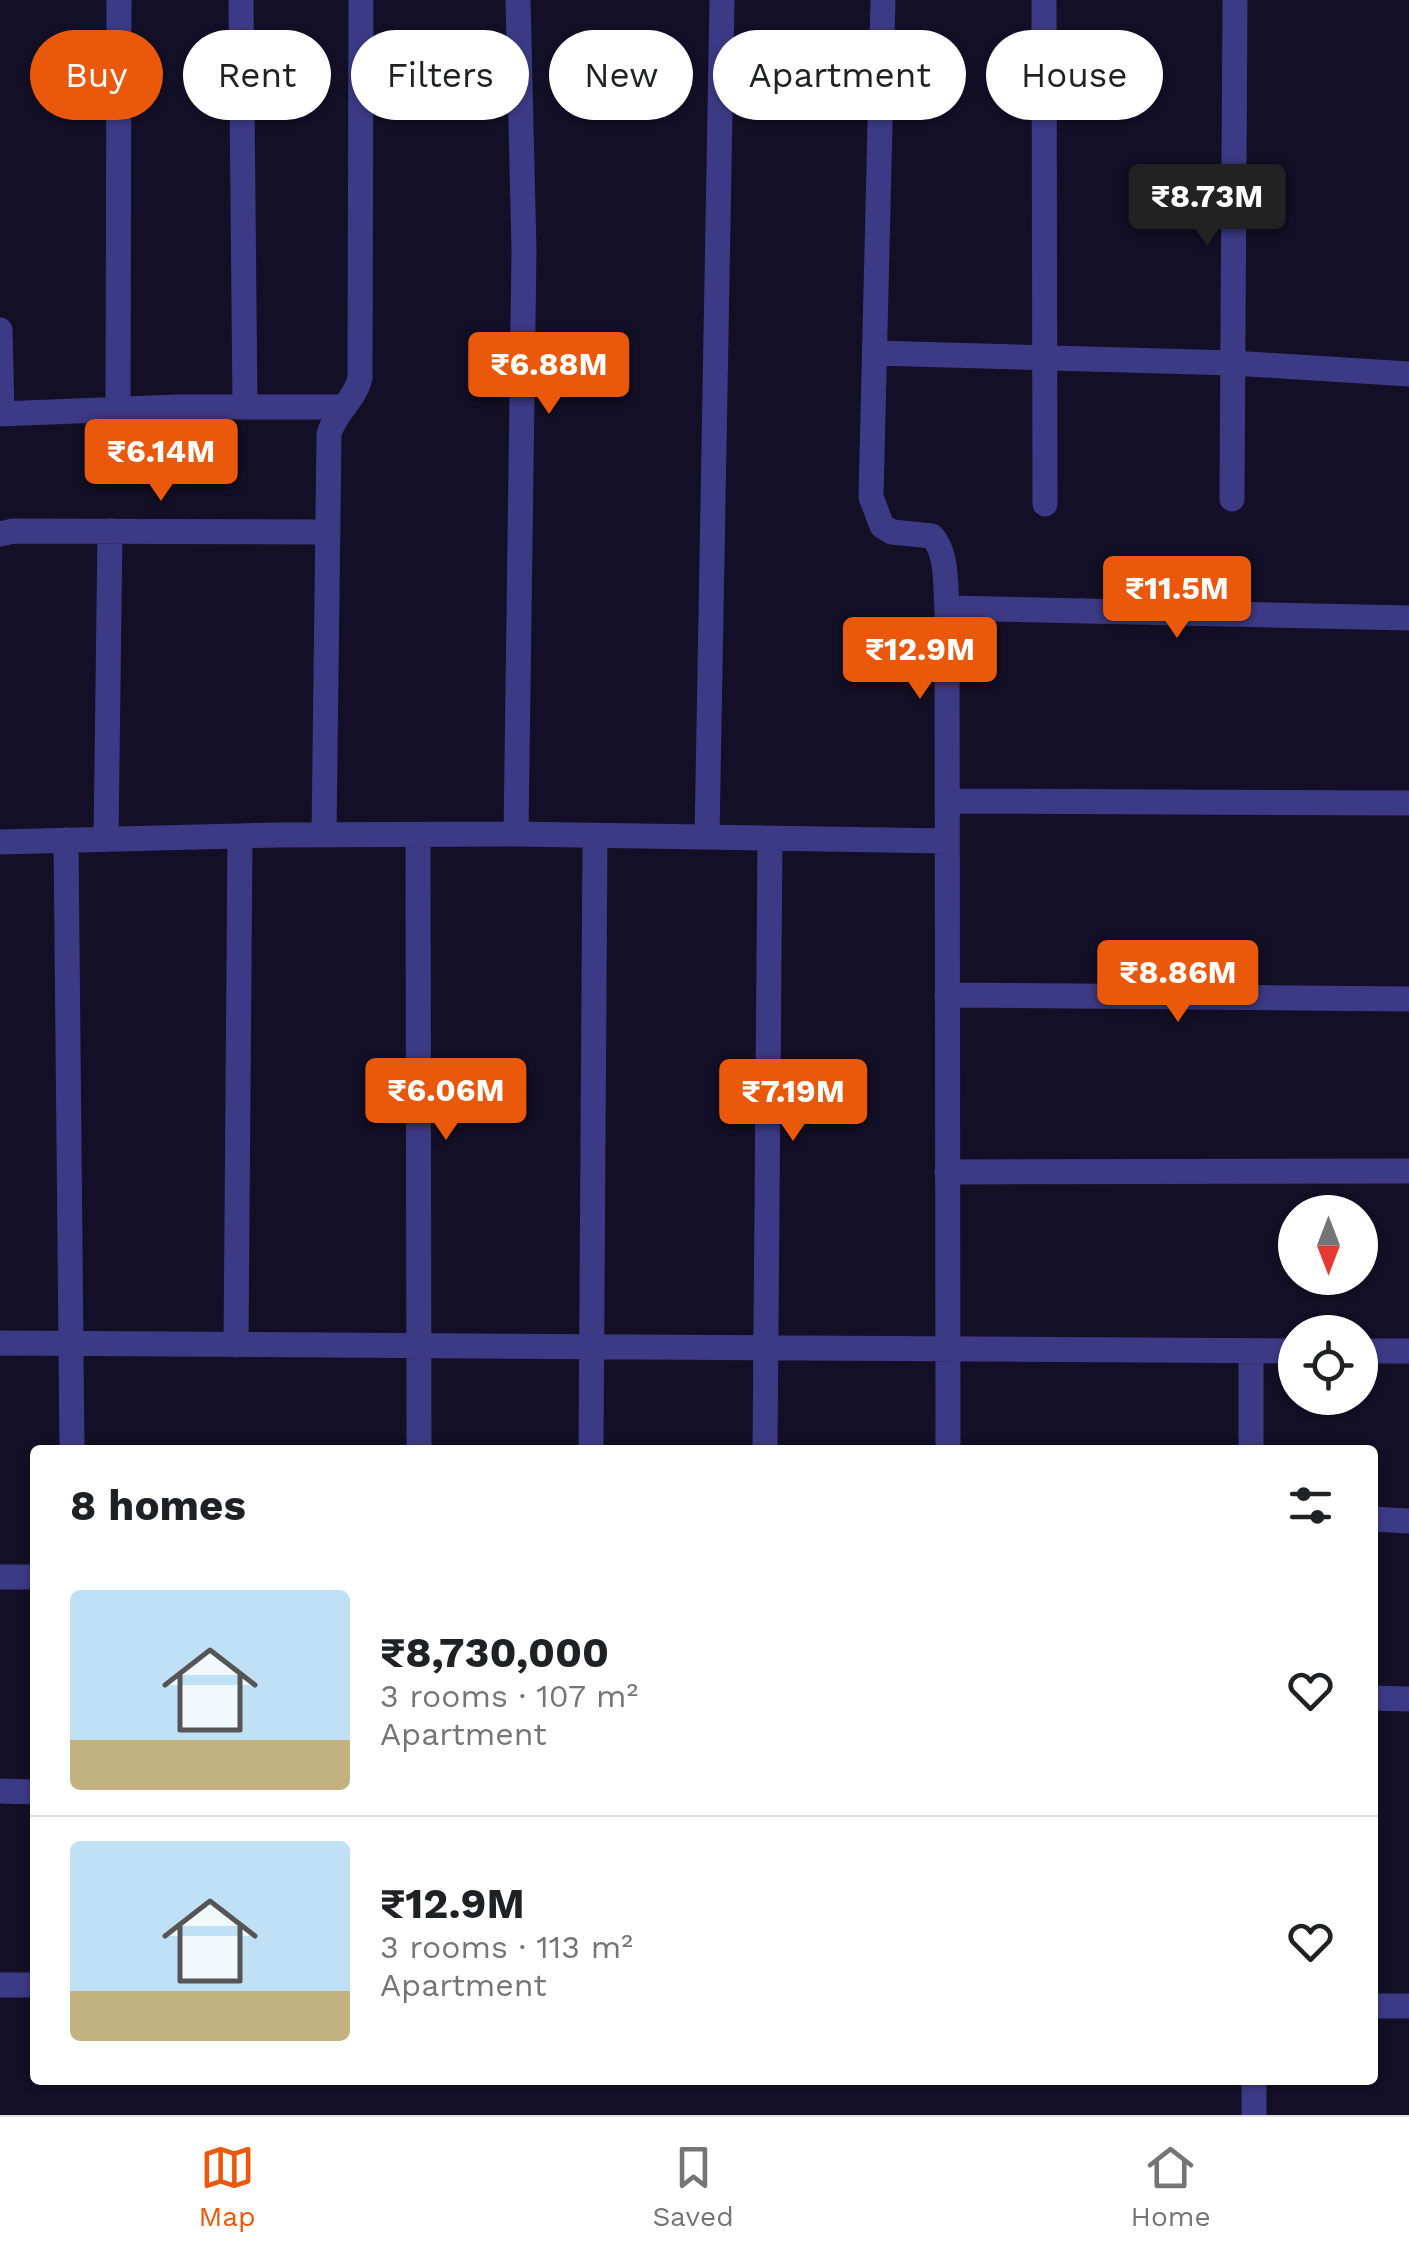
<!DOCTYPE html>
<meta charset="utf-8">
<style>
:root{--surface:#fff;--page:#f6f6f6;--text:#202124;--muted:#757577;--line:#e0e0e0;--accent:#ea580c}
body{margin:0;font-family:"Work Sans",sans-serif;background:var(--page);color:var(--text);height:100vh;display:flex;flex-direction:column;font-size:38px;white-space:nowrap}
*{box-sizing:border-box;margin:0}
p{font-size:32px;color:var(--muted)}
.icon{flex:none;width:55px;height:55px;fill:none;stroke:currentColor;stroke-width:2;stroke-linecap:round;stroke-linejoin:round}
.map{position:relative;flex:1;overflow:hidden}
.panel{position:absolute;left:30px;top:1445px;width:1348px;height:640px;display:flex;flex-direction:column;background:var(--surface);border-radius:10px;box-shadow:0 2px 8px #0004}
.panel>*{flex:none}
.banner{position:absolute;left:30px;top:30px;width:1350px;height:90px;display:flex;gap:20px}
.needle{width:65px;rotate:180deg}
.controls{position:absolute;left:1278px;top:1195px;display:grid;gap:20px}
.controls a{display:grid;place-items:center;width:100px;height:100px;border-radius:50%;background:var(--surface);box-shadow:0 2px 8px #0004;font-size:50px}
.price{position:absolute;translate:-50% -85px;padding:0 22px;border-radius:10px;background:var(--accent);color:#fff;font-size:32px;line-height:65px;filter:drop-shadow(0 2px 5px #0008)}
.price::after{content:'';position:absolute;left:50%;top:60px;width:30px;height:22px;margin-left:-15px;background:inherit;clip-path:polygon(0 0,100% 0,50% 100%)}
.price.selected{background:#222;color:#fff}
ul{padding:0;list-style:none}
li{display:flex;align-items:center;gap:30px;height:250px;padding:0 40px}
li+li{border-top:2px solid var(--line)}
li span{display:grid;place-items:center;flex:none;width:280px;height:200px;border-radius:10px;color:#555}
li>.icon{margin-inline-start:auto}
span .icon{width:120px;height:120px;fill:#fffc;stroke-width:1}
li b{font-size:42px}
h2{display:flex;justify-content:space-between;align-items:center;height:120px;padding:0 40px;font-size:42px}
.pill{padding:0 35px;border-radius:45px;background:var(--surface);box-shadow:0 2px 8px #0004;font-size:35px;line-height:90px}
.pill.selected{background:var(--accent);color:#fff}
.tab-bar{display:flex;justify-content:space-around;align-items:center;height:140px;border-top:2px solid var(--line);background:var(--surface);font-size:28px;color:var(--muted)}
.tab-bar a{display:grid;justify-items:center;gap:5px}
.tab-bar .selected{color:var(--accent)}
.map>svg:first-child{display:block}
</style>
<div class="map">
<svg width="1409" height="2115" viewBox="0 0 1409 2115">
<rect width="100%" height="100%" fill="#130f26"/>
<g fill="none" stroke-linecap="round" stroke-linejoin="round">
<!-- minor -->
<path stroke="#3d3a85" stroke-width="25" d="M 241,0 L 245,407
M 883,0 L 871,497 L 882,526 L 892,532 L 932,536 C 948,553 945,586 947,608 L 948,1450
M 1044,0 L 1045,504
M 0,330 L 2,414
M 875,353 L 1233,363 L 1409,374
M 118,411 L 119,0
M 0,414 L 176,407 L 341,407
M 1232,499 L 1235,0
M 0,534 L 13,531 L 328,532
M 947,608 L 1409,618
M 947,801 L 1409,803
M 516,834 L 524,250 L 518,0
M 324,835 L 329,434 C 335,412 355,400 360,378 L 361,0
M 418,836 L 419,1450
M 707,837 L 722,0
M 106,839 L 110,531
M 66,840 L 72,1450
M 0,842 L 278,835 L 516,834 L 947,841
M 947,995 L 1409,999
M 947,1172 L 1409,1171
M 0,1343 L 1295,1351
M 236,1345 L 240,836
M 1251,1351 L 1251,1450
M 1360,1351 L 1409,1351
M 591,1448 L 595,837
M 765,1450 L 770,838
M 1372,1519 L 1409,1521
M 0,1577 L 35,1577
M 1372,1698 L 1409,1699
M 0,1791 L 35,1792
M 0,1985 L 35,1985
M 1372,2006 L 1409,2006
M 1254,2080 L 1254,2115"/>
</g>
</svg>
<div class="controls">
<a><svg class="needle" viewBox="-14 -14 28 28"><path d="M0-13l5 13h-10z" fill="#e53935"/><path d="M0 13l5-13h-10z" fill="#757577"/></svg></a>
<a><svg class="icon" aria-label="locate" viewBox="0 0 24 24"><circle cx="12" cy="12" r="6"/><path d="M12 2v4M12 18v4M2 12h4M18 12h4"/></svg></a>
</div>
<b class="price selected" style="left:1207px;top:249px">₹8.73M</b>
<b class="price" style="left:549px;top:417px">₹6.88M</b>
<b class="price" style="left:161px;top:504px">₹6.14M</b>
<b class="price" style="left:1177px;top:641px">₹11.5M</b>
<b class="price" style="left:920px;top:702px">₹12.9M</b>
<b class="price" style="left:1178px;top:1025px">₹8.86M</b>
<b class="price" style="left:446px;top:1143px">₹6.06M</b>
<b class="price" style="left:793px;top:1144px">₹7.19M</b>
<div class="banner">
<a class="pill selected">Buy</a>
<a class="pill">Rent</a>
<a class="pill">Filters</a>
<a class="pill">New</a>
<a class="pill">Apartment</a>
<a class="pill">House</a>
</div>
<section class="panel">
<h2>8 homes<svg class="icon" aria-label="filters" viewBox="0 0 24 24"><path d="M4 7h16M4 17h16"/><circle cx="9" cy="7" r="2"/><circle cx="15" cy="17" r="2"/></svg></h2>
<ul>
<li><span style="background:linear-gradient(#bfe0f5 75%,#c2b280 0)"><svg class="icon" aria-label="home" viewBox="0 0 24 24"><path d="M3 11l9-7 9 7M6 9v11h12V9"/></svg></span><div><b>₹8,730,000</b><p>3 rooms · 107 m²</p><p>Apartment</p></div><svg class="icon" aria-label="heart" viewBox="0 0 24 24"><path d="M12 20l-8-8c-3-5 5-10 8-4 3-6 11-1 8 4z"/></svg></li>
<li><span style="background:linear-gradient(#bfe0f5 75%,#c2b280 0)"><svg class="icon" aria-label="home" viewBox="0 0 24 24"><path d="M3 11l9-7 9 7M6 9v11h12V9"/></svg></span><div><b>₹12.9M</b><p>3 rooms · 113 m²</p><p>Apartment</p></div><svg class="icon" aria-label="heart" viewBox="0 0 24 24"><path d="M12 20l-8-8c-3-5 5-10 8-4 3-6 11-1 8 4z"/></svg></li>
</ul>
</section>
</div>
<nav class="tab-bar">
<a class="selected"><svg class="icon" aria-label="map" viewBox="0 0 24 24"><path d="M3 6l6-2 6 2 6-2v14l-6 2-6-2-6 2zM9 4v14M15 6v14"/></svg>Map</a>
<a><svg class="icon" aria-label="saved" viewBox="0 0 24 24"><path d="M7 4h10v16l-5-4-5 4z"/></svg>Saved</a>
<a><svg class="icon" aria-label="home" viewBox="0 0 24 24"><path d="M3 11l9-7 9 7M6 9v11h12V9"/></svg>Home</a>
</nav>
